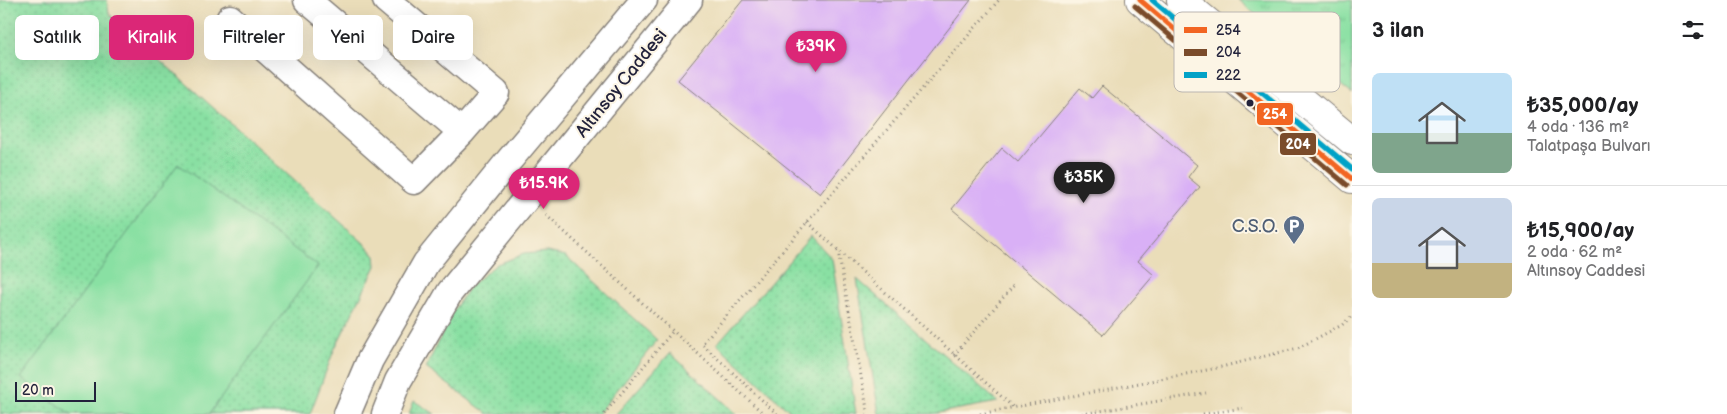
<!DOCTYPE html>
<html lang="tr">
<meta charset="utf-8">
<style>
:root{--surface:#fff;--page:#f6f6f6;--text:#202124;--muted:#757577;--line:#e0e0e0;--accent:#db2777}
body{margin:0;font-family:"Balsamiq Sans",sans-serif;background:var(--page);color:var(--text);height:100vh;display:flex;flex-direction:column;font-size:19px;white-space:nowrap}
*{box-sizing:border-box;margin:0}
p{font-size:16px;color:var(--muted)}
.icon{flex:none;width:28px;height:28px;fill:none;stroke:currentColor;stroke-width:2;stroke-linecap:round;stroke-linejoin:round}
.map{position:relative;flex:1;overflow:hidden}
.details{display:flex;flex-direction:column;background:var(--surface);width:375px}
.details>*{flex:none}
.banner{position:absolute;left:15px;top:15px;width:475px;height:45px;display:flex;gap:10px}
.scale{position:absolute;left:15px;bottom:12px;width:81px;box-sizing:border-box;padding-left:5px;border:2px solid #22223b;border-top:0;font-size:14px;line-height:18px;white-space:nowrap;color:#22223b;-webkit-text-stroke:4px #fcf5e5;paint-order:stroke}
.price{position:absolute;translate:-50% -42px;padding:0 11px;border-radius:18px;background:var(--accent);color:#fff;font-size:16px;line-height:32px;filter:drop-shadow(0 1px 2px #0008)}
.price::after{content:'';position:absolute;left:50%;top:30px;width:15px;height:11px;margin-left:-8px;background:inherit;clip-path:polygon(0 0,100% 0,50% 100%)}
.price.on{background:#222;color:#fff}
ul{padding:0;list-style:none}
li{display:flex;align-items:center;gap:15px;height:125px;padding:0 20px}
li+li{border-top:1px solid var(--line)}
li span{display:grid;place-items:center;flex:none;width:140px;height:100px;border-radius:8px;color:#555}
li>.icon{margin-inline-start:auto}
span .icon{width:60px;height:60px;fill:#fffc;stroke-width:1}
li b{font-size:21px}
h2{display:flex;justify-content:space-between;align-items:center;height:60px;padding:0 20px;font-size:21px}
.chip{padding:0 18px;border-radius:8px;background:var(--surface);box-shadow:0 5px 20px #0002;font-size:18px;line-height:45px}
.chip.on{background:var(--accent);color:#fff}
main{display:flex;flex:1;min-height:0}
.map>svg:first-child{display:block}
</style>
<main>
<div class="map">
<svg width="1352" height="414" viewBox="0 0 1352 414">
<defs>
<pattern id="grass-dots" width="8" height="8" patternUnits="userSpaceOnUse" patternTransform="scale(1.25)"><rect width="8" height="8" fill="#89e0a3"/><path d="M2 2h.1M6 6h.1" fill="none" stroke="#76c08d" stroke-width="1.8" stroke-linecap="round"/></pattern>
<pattern id="park-tufts" width="24" height="20" patternUnits="userSpaceOnUse" patternTransform="scale(1.25)"><rect width="24" height="20" fill="#89e0a3"/><path d="M3 7l-1-3M5 7V3M7 7l1-3M15 17l-1-3M17 17v-4M19 17l1-3" fill="none" stroke="#76c08d"/></pattern>
</defs>
<rect width="100%" height="100%" fill="#fcf5e5"/>
<filter id="ink" filterUnits="userSpaceOnUse"><feTurbulence type="fractalNoise" baseFrequency=".02" numOctaves="2"/><feDisplacementMap in="SourceGraphic" scale="10" xChannelSelector="R" yChannelSelector="G"/><feConvolveMatrix kernelMatrix="1 2 1 2 8 2 1 2 1" color-interpolation-filters="sRGB"/></filter>
<filter id="wash" filterUnits="userSpaceOnUse"><feTurbulence type="fractalNoise" baseFrequency=".0096" numOctaves="4" result="noise"/><feDisplacementMap in="SourceGraphic" scale="20" xChannelSelector="R" yChannelSelector="G"/><feGaussianBlur stdDeviation="1.12" result="paint"/><feColorMatrix in="noise" values="0 0 0 0 0 0 0 0 0 0 0 0 0 0 0 0 0 1.4 0 .05"/><feComposite in="paint" operator="in"/></filter>
<g filter="url(#wash)">
<rect width="100%" height="100%" fill="#eaddb9"/>
<!-- grass -->
<path fill="url(#grass-dots)" stroke="#56816f" d="M 0,0 L 107,0 L 109,14 L 367,246 L 375,255 L 376,266 L 334,350 L 310,414 L 0,414 Z
M 811,236 L 832,259 L 856,414 L 793,414 L 717,344 Z
M 547,252 L 566,256 L 657,340 L 598,414 L 488,414 L 426,368 L 453,311 L 470,286 L 497,264 L 524,254 Z
M 857,279 L 998,402 L 932,414 L 879,414 Z
M 670,353 L 737,414 L 616,414 Z
M 414,401 L 435,414 L 409,414 Z"/>
<!-- park -->
<path fill="url(#park-tufts)" stroke="#56816f" d="M 1238,0 L 1352,0 L 1352,94 Z"/>
<!-- pitch -->
<path fill="#89e0a3" stroke="#56816f" d="M 178,164 L 318,266 L 209,414 L 71,414 L 21,378 Z"/>
<g id="blocks">
<!-- building -->
<path fill="#d9b0f6" d="M 743,0 L 971,0 L 820,194 L 678,80 Z
M 1102,86 L 1197,165 L 1188,177 L 1200,187 L 1138,261 L 1154,275 L 1103,335 L 952,209 L 1002,148 L 1018,162 L 1080,88 L 1092,98 Z"/>
</g>
</g>
<g filter="url(#ink)">
<use href="#blocks" fill-opacity="0" stroke="#86807a" stroke-width="1"/>
<g fill="none" stroke-linecap="round" stroke-linejoin="round">
<!-- minor casing -->
<g stroke="#86807a" stroke-width="29">
<path id="minor" d="M 307,0 L 462,132
M 230,18 L 414,181 L 462,132 L 496,93 L 386,0
M 347,414 L 370,360 L 426,263 L 506,164 L 644,0
M 385,414 L 398,381 L 450,292 L 689,0"/>
</g>
<!-- major casing -->
<g stroke="#86807a" stroke-width="30">
<path id="major" d="M 1140,0 L 1352,179
M 1181,0 L 1352,141"/>
</g>
<!-- path -->
<path stroke="#86807a" stroke-width="3" stroke-dasharray="1 4" stroke-linecap="butt" d="M 546,215 L 764,414
M 807,222 L 1013,407
M 838,251 L 868,414
M 954,355 L 1014,285
M 604,414 L 673,331
M 777,414 L 702,344 L 999,0
M 980,414 L 1217,368 L 1298,348 L 1342,325 L 1352,316
M 1082,414 L 1206,393
M 1203,414 L 1243,408"/>
<!-- minor -->
<use href="#minor" stroke="#fff" stroke-width="26"/>
<!-- major -->
<use href="#major" stroke="#fff" stroke-width="28"/>
<!-- bus-1 casing -->
<g stroke="#fcf5e5" stroke-width="9">
<path id="bus-1" d="M 1140,0 L 1352,179"/>
</g>
<!-- bus-2 casing -->
<g stroke="#fcf5e5" stroke-width="9">
<path id="bus-2" d="M 1135,6 L 1347,185"/>
</g>
<!-- bus-3 casing -->
<g stroke="#fcf5e5" stroke-width="9">
<path id="bus-3" d="M 1152,0 L 1352,169"/>
</g>
<!-- bus-1 -->
<use href="#bus-1" stroke="#f26522" stroke-width="5"/>
<!-- bus-2 -->
<use href="#bus-2" stroke="#7a4b2a" stroke-width="5"/>
<!-- bus-3 -->
<use href="#bus-3" stroke="#02a2c7" stroke-width="5"/>
</g>
</g>
<!-- icons -->
<defs>
<g id="parking-pin" transform="scale(1.125)"><path d="M0 17L-7.5 6A9.5 9.5 0 1 1 7.5 6Z" fill="#5c6f8a" stroke="#fcf5e5"/><path d="M-3.5-5.5H1a3.5 3.5 0 0 1 0 7H-1V5.5H-3.5ZM-1-3.4V-.6H.8a1.4 1.4 0 0 0 0-2.8Z" fill="#fff"/></g>
</defs>
<g fill-rule="evenodd">
<use href="#parking-pin" x="1294" y="226"/>
</g>
<!-- markers -->
<circle fill="#22223b" stroke="#fcf5e5" stroke-width="2" cx="1250" cy="103" r="4.5"/>
<g text-anchor="middle" stroke-width="4" stroke-linejoin="round" paint-order="stroke">
<!-- street labels -->
<g font-size="18" fill="#22223b" stroke="#fcf5e5">
<text transform="translate(621 83) rotate(-51)" y="6">Altınsoy Caddesi</text>
</g>
<!-- service labels -->
<g font-size="18" fill="#4e5e75" stroke="#fcf5e5" text-anchor="end">
<text x="1278" y="232">C.S.O.</text>
</g>
</g>
<!-- legend -->
<rect x="1174" y="12" width="166" height="80" rx="8" fill="#fcf5e5" stroke="#bbb6b2" stroke-width="1"/>
<rect x="1184" y="27" width="23" height="6" fill="#f26522"/>
<rect x="1184" y="49" width="23" height="7" fill="#7a4b2a"/>
<rect x="1184" y="72" width="23" height="6" fill="#02a2c7"/>
<g font-size="14" fill="#22223b">
<text x="1216" y="35">254</text>
<text x="1216" y="57">204</text>
<text x="1216" y="80">222</text>
</g>
<g stroke="#fcf5e5" stroke-width="2">
<rect x="1256" y="102" width="38" height="24" rx="5" fill="#f26522"/>
<rect x="1279" y="132" width="38" height="24" rx="5" fill="#7a4b2a"/>
</g>
<g font-size="14" text-anchor="middle" font-weight="bold" fill="#fff">
<text x="1275" y="119">254</text>
<text x="1298" y="149">204</text>
</g>
</svg>
<div class="scale">20 m</div>
<b class="price" style="left:816px;top:73px">₺39K</b>
<b class="price on" style="left:1084px;top:204px">₺35K</b>
<b class="price" style="left:544px;top:210px">₺15.9K</b>
<div class="banner">
<a class="chip">Satılık</a>
<a class="chip on">Kiralık</a>
<a class="chip">Filtreler</a>
<a class="chip">Yeni</a>
<a class="chip">Daire</a>
</div>
</div>
<section class="details">
<h2>3 ilan<svg class="icon" aria-label="filters" viewBox="0 0 24 24"><path d="M4 7h16M4 17h16"/><circle cx="9" cy="7" r="2"/><circle cx="15" cy="17" r="2"/></svg></h2>
<ul>
<li><span style="background:linear-gradient(#bfe0f5 60%,#7fa58c 0)"><svg class="icon" aria-label="home" viewBox="0 0 24 24"><path d="M3 11l9-7 9 7M6 9v11h12V9"/></svg></span><div><b>₺35,000/ay</b><p>4 oda · 136 m²</p><p>Talatpaşa Bulvarı</p></div></li>
<li><span style="background:linear-gradient(#c9d6e8 65%,#c2b280 0)"><svg class="icon" aria-label="home" viewBox="0 0 24 24"><path d="M3 11l9-7 9 7M6 9v11h12V9"/></svg></span><div><b>₺15,900/ay</b><p>2 oda · 62 m²</p><p>Altınsoy Caddesi</p></div></li>
</ul>
</section>
</main>
